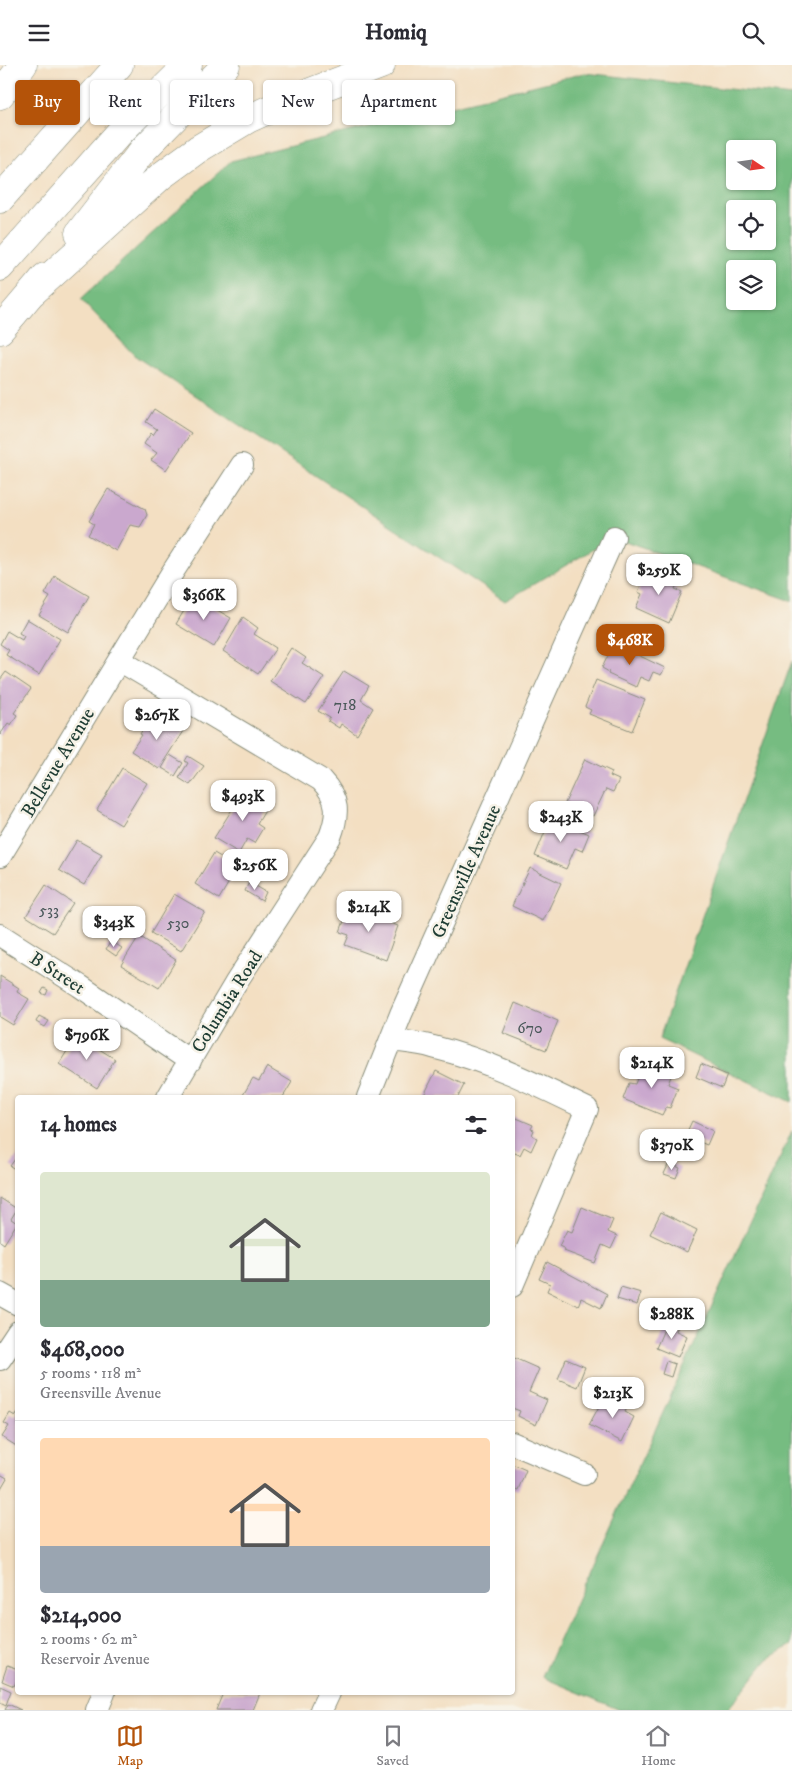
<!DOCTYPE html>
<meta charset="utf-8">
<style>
:root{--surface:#fff;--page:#f2f2f3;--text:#2b2b33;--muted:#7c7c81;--line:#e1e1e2;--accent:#b45309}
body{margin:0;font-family:"IM FELL DW Pica",serif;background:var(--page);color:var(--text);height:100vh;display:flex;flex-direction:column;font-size:19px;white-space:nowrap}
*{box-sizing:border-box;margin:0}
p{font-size:16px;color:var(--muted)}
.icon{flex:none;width:28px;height:28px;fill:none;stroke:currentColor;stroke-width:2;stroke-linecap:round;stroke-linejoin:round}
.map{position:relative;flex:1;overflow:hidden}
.side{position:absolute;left:15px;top:1030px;width:500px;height:600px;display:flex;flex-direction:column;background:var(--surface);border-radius:5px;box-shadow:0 1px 4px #0004}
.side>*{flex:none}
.hud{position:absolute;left:15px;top:15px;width:500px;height:45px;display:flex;gap:10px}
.needle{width:32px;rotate:103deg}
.controls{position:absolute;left:726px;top:75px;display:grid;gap:10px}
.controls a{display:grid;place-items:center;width:50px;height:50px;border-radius:5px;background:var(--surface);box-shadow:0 1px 4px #0004;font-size:25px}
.price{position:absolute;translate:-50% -42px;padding:0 11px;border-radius:10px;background:#fff;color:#222;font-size:16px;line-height:32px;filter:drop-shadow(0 1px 2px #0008)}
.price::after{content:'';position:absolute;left:50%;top:30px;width:15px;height:11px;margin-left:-8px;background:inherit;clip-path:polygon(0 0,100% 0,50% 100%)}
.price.current{background:var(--accent);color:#fff}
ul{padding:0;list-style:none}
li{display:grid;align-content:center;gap:10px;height:265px;padding:0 25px}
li+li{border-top:1px solid var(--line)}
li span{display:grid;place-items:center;height:155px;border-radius:5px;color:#555}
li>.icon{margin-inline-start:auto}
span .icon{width:90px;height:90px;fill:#fffc;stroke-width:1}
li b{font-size:21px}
h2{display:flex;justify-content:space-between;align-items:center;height:60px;padding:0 25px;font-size:21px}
.chip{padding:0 18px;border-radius:5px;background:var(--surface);box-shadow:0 1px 4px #0004;font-size:18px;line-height:45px}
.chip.current{background:var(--accent);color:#fff}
header{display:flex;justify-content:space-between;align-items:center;height:65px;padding:0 25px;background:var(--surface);font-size:22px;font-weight:800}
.tab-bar{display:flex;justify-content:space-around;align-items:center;height:70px;border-top:1px solid var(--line);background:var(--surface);font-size:14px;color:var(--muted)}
.tab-bar a{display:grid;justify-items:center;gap:2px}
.tab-bar .current{color:var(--accent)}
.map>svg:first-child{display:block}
</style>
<header><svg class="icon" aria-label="menu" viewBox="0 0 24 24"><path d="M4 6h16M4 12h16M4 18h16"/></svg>Homiq<svg class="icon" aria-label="search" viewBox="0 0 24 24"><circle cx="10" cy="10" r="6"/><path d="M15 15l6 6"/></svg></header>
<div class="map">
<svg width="792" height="1645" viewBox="0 0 792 1645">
<rect width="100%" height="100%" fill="#f7f3e8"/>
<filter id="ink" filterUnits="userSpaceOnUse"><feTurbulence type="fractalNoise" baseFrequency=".02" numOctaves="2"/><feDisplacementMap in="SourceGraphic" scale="10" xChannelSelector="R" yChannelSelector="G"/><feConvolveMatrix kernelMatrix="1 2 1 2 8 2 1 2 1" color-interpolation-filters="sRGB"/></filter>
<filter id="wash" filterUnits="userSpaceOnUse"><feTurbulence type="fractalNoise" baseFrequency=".0096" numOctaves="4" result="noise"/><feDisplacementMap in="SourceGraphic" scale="20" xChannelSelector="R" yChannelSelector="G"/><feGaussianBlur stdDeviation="1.12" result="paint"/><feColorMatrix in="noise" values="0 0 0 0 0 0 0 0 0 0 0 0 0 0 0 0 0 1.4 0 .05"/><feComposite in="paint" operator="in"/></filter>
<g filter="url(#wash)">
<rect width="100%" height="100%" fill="#f3dfc2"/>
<!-- forest -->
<path fill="#76bc81" stroke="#4a7c5a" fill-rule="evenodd" d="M 585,8 L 792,31 L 792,536 L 614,472 L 505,536 L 135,291 L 81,234 L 231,96 ZM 735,84 L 768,84 L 768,116 L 735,116 ZM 735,144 L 768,144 L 768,176 L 735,176 ZM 735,204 L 768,204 L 768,236 L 735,236 Z
M 792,596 L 792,1037 L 659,974 Z
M 792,1066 L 792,1580 L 768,1594 L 727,1645 L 620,1645 L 542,1612 Z"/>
<g id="blocks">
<!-- building -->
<path fill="#caa8ce" d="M 154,344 L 191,368 L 166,405 L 151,395 L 157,388 L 144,379 L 151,368 L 153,370 L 157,364 L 146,357 Z
M 108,424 L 145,444 L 147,450 L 140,462 L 130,460 L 116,486 L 88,470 L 94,459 L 89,456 Z
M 648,504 L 678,517 L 675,524 L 682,527 L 669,558 L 636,543 L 642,529 L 638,527 Z
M 55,511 L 89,531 L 68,567 L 39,550 L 50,532 L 45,529 Z
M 193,531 L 231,553 L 214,582 L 176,559 Z
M 243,552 L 258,563 L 254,569 L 276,583 L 258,609 L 223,586 Z
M 27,554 L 60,574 L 39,610 L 6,590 L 9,585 L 0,579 L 7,566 L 22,575 L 24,571 L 19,568 Z
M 613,580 L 621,584 L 621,582 L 665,603 L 661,610 L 653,607 L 649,616 L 640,612 L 636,622 L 608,609 L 609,607 L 602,603 Z
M 291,583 L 306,593 L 302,598 L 324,612 L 306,639 L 270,616 Z
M 344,606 L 369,621 L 361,635 L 373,643 L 357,670 L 341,659 L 339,663 L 328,656 L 330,653 L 318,646 Z
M 6,607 L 31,624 L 14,648 L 17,650 L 11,660 L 8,658 L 0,670 L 0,615 Z
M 596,615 L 645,635 L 632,666 L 589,649 L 591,645 L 585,642 Z
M 155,649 L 183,666 L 159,704 L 131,686 L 142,670 L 140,669 L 146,659 L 148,660 Z
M 170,690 L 183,698 L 175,711 L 162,703 Z
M 188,691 L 204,701 L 190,720 L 179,713 L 188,698 L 185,696 Z
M 585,694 L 612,707 L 610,711 L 619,715 L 613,727 L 606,724 L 593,751 L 565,738 Z
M 122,703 L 147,718 L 121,760 L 97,745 Z
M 245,724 L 269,739 L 257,759 L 263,763 L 254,778 L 247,774 L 239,788 L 214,773 Z
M 551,752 L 589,769 L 582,786 L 575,783 L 566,804 L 535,791 Z
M 77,775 L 102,789 L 84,820 L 59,805 Z
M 214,788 L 238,802 L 219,834 L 195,819 Z
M 530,803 L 561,818 L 543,856 L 512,841 Z
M 249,817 L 266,827 L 262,836 L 245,826 Z
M 46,820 L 73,838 L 53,868 L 26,851 Z
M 174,829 L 205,847 L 181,886 L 151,868 Z
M 349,842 L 398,861 L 386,895 L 345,880 L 349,870 L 340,867 Z
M 139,871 L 176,895 L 159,923 L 121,900 Z
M 111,876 L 122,883 L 116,891 L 106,884 Z
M 0,911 L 19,923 L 17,927 L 29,934 L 13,960 L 0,952 Z
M 44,923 L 48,925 L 46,930 L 41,928 Z
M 515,938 L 558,956 L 546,985 L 503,968 Z
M 39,951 L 49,956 L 45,962 L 36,957 Z
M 77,970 L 115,994 L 97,1023 L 59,999 Z
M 644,995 L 673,1006 L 668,1019 L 678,1023 L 670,1043 L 666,1042 L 662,1050 L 623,1034 L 629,1018 L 635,1019 Z
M 701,999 L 727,1010 L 722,1023 L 696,1012 Z
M 267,1002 L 292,1017 L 283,1032 L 247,1032 L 243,1030 L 253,1013 L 259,1016 Z
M 436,1006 L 464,1020 L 458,1032 L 423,1032 Z
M 512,1051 L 533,1060 L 531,1064 L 534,1065 L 532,1070 L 537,1073 L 531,1086 L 524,1082 L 520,1090 L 512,1087 Z
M 692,1056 L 713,1066 L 707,1080 L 685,1071 Z
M 18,1090 L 18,1106 L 10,1101 Z
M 669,1098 L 680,1103 L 676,1113 L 664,1109 Z
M 0,1133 L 17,1144 L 11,1154 L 17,1158 L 4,1179 L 0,1176 Z
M 582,1142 L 613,1155 L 608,1167 L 617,1171 L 611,1184 L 602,1180 L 595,1198 L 564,1186 L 565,1184 L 559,1181 L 567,1165 L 572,1167 Z
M 661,1147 L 697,1165 L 687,1187 L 650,1169 Z
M 547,1197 L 607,1229 L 601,1243 L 581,1233 L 578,1241 L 547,1226 L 550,1219 L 539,1214 Z
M 621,1222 L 641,1228 L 637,1240 L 617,1234 Z
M 669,1257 L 678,1261 L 676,1266 L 687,1271 L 678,1292 L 656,1283 L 665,1262 L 666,1262 Z
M 512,1292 L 539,1304 L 529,1327 L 547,1335 L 536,1360 L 518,1351 L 520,1346 L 512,1343 Z
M 566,1294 L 585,1302 L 577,1322 L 558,1314 Z
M 666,1296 L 675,1299 L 671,1312 L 662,1309 Z
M 611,1332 L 628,1341 L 625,1347 L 634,1352 L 622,1377 L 589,1360 L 602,1336 L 608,1339 Z
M 18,1347 L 18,1382 L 2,1372 L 9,1361 L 4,1358 L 10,1348 L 15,1351 Z
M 512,1399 L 526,1405 L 518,1425 L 512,1423 Z
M 0,1409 L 7,1413 L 0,1425 Z
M 7,1601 L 18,1605 L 18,1613 L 14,1621 L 2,1616 Z
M 0,1621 L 11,1626 L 6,1640 L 0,1637 Z
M 223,1628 L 260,1628 L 253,1645 L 216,1645 Z
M 8,1639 L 21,1645 L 5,1645 Z"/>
</g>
</g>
<g filter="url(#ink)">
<use href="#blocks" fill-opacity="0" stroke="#898e7b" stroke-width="1"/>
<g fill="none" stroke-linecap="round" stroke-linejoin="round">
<!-- minor casing -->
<g stroke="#898e7b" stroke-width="24">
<path id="minor" d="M 119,595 L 321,715 C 339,734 339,748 330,772 L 235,919 L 168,1032
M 0,791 L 172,508 L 242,400
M 0,870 L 80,921 L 190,996
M 391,975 C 405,977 420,978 433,982 C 487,995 538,1020 587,1044 L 512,1221
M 368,1032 L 401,949 L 614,472
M 0,1229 L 18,1239
M 0,1294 L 18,1267
M 512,1378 L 584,1409
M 97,1645 L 104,1628
M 321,1645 L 329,1628"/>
</g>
<!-- motorway casing -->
<g stroke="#898e7b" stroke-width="29">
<path id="motorway" d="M 0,30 L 23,0
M 0,134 L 119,0
M 79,168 L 143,85 L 226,0
M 0,202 L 122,65 L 188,0
M 33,227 L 161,111 L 198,84 L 248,54 L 292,34 L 381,0
M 0,265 L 45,212"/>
</g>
<!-- minor -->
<use href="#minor" stroke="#fff" stroke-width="22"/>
<!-- motorway -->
<use href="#motorway" stroke="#fff" stroke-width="28"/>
</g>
</g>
<g text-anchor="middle" stroke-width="5" stroke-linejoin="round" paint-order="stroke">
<!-- number labels -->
<g font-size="16" fill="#4a585a">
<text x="345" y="645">718</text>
<text x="49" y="850">533</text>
<text x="178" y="863">530</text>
<text x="530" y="968">670</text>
</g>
<!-- street labels -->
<g font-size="19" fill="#1f3d34" stroke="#f7f3e8">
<text transform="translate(57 697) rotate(-59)" y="7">Bellevue Avenue</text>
<text transform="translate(465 806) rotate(-66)" y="7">Greensville Avenue</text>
<text transform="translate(58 907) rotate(33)" y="7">B Street</text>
<text transform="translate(226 936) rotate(-58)" y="7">Columbia Road</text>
</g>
</g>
</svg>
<div class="controls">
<a><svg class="needle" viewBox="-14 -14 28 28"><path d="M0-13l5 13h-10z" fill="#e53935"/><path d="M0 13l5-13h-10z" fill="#7c7c81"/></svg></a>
<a><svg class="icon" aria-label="locate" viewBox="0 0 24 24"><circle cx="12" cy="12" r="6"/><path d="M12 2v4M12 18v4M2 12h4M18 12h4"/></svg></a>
<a><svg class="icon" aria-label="layers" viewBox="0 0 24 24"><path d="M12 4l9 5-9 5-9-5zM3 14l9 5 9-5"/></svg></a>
</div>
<b class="price" style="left:659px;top:531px">$259K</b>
<b class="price" style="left:204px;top:556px">$366K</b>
<b class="price current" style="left:630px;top:601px">$468K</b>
<b class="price" style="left:157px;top:676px">$267K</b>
<b class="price" style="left:243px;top:757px">$493K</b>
<b class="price" style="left:561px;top:778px">$243K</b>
<b class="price" style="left:255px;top:826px">$256K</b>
<b class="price" style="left:369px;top:868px">$214K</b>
<b class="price" style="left:114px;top:883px">$343K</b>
<b class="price" style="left:87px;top:996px">$796K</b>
<b class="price" style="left:652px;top:1024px">$214K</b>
<b class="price" style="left:672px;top:1106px">$370K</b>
<b class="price" style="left:672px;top:1275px">$288K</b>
<b class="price" style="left:613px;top:1354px">$213K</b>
<div class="hud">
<a class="chip current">Buy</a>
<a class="chip">Rent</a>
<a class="chip">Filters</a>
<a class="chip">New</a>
<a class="chip">Apartment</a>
</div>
<section class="side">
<h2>14 homes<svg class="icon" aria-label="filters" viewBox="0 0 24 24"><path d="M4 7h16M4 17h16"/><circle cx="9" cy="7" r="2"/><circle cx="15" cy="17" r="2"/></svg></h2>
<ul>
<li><span style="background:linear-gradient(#dfe7d0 70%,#7fa58c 0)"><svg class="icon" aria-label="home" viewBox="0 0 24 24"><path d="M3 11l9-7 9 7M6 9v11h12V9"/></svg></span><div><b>$468,000</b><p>5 rooms · 118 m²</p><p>Greensville Avenue</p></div></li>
<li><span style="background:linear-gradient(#ffd9b3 70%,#9aa5b1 0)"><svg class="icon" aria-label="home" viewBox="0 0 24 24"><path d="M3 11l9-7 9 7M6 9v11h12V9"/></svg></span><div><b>$214,000</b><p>2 rooms · 62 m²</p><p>Reservoir Avenue</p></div></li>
</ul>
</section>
</div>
<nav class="tab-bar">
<a class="current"><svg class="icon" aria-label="map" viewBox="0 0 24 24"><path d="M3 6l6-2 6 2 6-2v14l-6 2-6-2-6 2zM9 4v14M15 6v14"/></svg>Map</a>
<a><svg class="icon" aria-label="saved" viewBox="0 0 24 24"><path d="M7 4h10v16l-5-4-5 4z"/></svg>Saved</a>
<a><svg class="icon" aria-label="home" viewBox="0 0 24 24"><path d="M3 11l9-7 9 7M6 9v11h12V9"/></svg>Home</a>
</nav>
